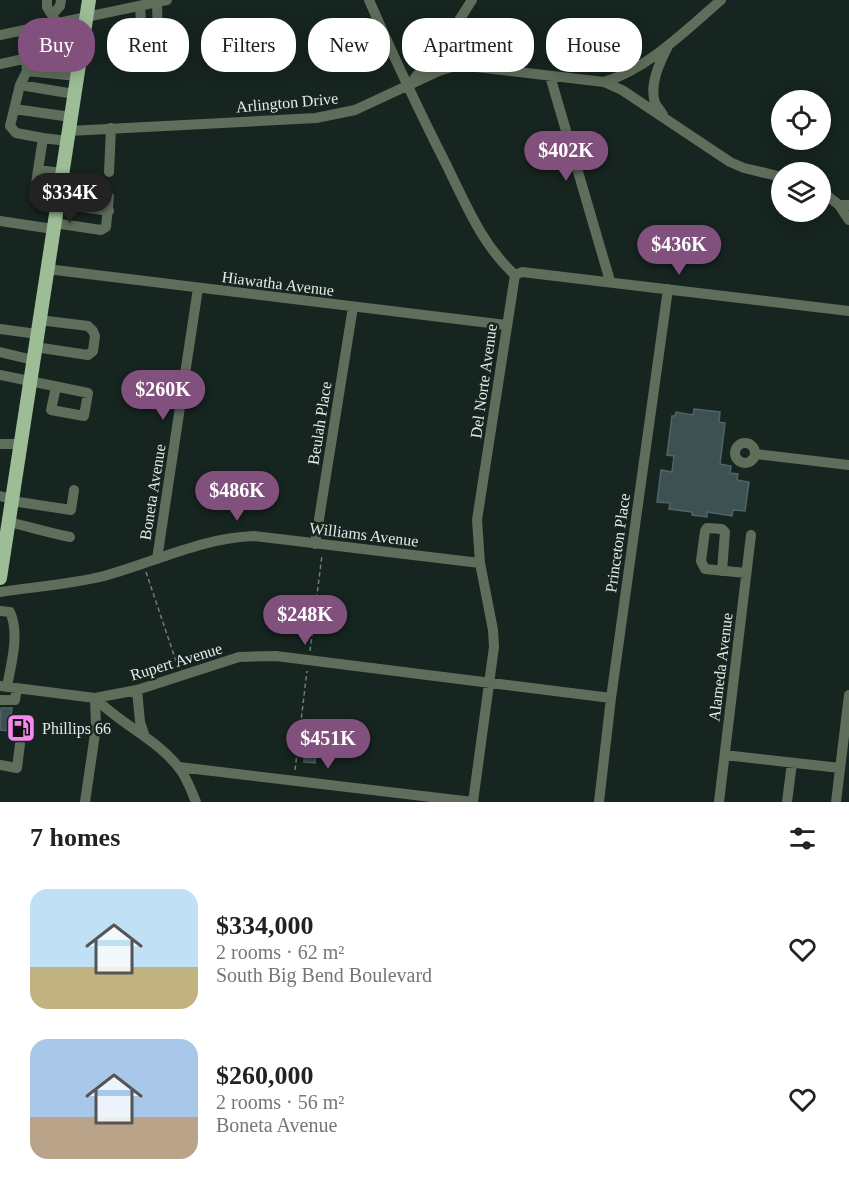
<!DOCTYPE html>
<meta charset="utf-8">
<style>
:root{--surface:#fff;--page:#f2f2f2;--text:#222;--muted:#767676;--accent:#81507d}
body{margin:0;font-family:Georgia,serif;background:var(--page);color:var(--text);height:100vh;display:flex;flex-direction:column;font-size:22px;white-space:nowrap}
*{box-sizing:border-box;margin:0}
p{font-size:20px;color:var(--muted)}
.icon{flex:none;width:33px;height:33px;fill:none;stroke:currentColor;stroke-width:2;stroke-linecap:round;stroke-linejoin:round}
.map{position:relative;height:802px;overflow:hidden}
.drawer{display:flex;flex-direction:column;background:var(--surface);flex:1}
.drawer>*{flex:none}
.top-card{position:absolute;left:18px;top:18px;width:813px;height:54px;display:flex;gap:12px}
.tools{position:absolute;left:771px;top:90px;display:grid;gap:12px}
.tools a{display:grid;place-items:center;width:60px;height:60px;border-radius:50%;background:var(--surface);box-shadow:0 3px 15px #0003;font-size:30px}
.price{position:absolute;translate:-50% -51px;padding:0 14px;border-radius:21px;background:var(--accent);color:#fff;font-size:20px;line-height:39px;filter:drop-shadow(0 2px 3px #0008)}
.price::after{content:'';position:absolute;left:50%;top:36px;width:18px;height:14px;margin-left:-9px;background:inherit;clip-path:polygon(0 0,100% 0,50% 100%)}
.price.active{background:#222;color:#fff}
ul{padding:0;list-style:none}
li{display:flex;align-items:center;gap:18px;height:150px;padding:0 30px}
li span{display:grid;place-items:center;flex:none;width:168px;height:120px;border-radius:18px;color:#555}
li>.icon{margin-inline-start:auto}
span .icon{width:72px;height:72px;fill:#fffc;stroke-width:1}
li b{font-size:26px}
h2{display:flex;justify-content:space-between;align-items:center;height:72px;padding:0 30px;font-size:26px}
.pill{padding:0 21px;border-radius:24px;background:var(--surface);box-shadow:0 3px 15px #0003;font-size:21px;line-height:54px}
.pill.active{background:var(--accent);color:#fff}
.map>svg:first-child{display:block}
</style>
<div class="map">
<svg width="849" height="802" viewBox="0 0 849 802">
<rect width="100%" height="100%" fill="#162520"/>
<!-- building -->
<path fill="#3d5052" stroke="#506466" stroke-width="1.5" d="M 694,409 L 720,412 L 719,422 L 725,423 L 720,464 L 731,466 L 730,473 L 738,474 L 737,480 L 749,482 L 745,511 L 733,510 L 732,516 L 707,512 L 707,517 L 692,515 L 692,512 L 669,509 L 670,503 L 657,502 L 661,470 L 672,472 L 674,456 L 667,455 L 672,416 L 675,416 L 676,412 L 693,415 Z
M 1,708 L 12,708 L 9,731 L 0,730 Z
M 305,748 L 316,750 L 315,763 L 304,762 Z"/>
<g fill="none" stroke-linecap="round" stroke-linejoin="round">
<!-- path -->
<path stroke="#707d79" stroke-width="1.5" stroke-dasharray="4.5 3" stroke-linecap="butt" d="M 146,572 L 178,667
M 310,651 L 322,555
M 295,770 L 307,671"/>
<!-- minor -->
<path stroke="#5f6e5b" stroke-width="10" d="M 47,0 L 47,7 L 57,23
M 369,0 C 393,55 418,109 445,162 C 465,202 481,244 515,275 L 477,520 L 480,563 L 493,630 L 494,647 L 473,802
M 140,6 L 142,41 L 158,41 L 157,2
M 53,14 L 60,6 L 61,0
M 0,35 L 167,0
M 447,39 C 452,52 457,58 468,66
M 158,41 L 158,61
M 26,58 L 27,71 L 20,85 L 10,126 L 16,133 L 43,138
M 0,64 L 82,46
M 27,71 L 77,76
M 550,76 L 610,281
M 414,79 L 447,39 L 472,0
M 604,82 C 649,68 686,30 721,0
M 20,85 L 74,94
M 14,109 L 71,117
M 663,115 C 661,111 657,107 655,103 C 649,84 660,62 668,46
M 69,131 L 316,118 L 355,110 L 439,71 L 452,67 L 468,66 L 604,82 L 622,90 L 730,162 L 744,168 L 782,177
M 38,170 L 36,185 L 37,192 L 58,197
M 109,172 L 111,128
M 62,173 L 38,170 L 43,138 L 67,141
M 820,190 L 839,205 L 849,205
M 57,203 L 109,211
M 839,205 L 849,220
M 0,221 L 53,229
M 54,223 L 101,230 L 106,227 L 109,197 L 98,193 L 60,187
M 47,269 L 506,325
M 515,275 L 522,272 L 849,311
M 0,329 L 37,334
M 35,347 L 88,355 L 93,351 L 95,336 L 93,331 L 88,326 L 39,320
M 0,352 L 33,360
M 0,375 L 88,393 L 84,416 L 51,410 L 56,387
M735 453a10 10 0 1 1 20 0a10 10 0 1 1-20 0Z
M 0,444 L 21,444
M 755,454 L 849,465
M 0,496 L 12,499
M 12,501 L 71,510 L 74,490
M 9,522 C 30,527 49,533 70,537
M 315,544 L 353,307
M 157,559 L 198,288
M 722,571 L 725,532 L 722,529 L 707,528 L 705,531 L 701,561 L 705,569 L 746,573
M 0,592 C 33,587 72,584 104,576 C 155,562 201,538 254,536 L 480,563
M 0,611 L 10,612 C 20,634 11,664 7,687
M 0,686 L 95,698 L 137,690 L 239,657 L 276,656 L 611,698
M 137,690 L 140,722 L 145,737
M 95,698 C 120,724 157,739 179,768 C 187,778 191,790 196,802
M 0,700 L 15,700 L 17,688
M 725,755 L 840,768
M 0,765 L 17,768 L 20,744
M 179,767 L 473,802
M 85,802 L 96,727 L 95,698
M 599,802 L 611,698 L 668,289
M 719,802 L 751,535
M 787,802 L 792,763
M 836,802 L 849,695"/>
<!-- major -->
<path stroke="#9cbd95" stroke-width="14" d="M 0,578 L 89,0"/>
</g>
<!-- icons -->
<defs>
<g id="fuel-square" transform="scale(1.5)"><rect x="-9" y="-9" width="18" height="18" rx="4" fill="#f688ed" stroke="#162520"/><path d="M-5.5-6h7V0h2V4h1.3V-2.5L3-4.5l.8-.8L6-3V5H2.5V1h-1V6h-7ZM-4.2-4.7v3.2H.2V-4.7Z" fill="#111"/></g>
</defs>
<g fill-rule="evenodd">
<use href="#fuel-square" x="21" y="728"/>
</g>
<g text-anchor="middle" stroke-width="5" stroke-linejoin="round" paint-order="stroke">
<!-- street labels -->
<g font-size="16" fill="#e2ece9" stroke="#162520">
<text transform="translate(287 102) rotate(-5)" y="6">Arlington Drive</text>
<text transform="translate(278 283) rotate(7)" y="6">Hiawatha Avenue</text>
<text transform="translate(483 381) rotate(-82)" y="6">Del Norte Avenue</text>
<text transform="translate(319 423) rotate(-81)" y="6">Beulah Place</text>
<text transform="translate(152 492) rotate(-81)" y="6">Boneta Avenue</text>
<text transform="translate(364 534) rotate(7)" y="6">Williams Avenue</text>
<text transform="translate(617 543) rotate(-82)" y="6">Princeton Place</text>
<text transform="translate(176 661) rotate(-17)" y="6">Rupert Avenue</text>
<text transform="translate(720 667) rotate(-83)" y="6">Alameda Avenue</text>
</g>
<!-- poi labels -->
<g font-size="16" fill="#e2ece9" stroke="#162520" text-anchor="start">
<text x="42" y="734">Phillips 66</text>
</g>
</g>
</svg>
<div class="tools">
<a><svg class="icon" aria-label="locate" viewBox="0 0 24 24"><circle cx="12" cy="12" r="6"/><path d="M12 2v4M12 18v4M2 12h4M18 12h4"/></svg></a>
<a><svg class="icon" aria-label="layers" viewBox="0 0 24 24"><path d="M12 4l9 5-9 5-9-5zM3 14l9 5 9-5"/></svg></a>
</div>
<b class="price" style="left:566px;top:182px">$402K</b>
<b class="price active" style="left:70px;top:224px">$334K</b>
<b class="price" style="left:679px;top:276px">$436K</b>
<b class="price" style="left:163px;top:421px">$260K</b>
<b class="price" style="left:237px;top:522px">$486K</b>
<b class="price" style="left:305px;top:646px">$248K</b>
<b class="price" style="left:328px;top:770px">$451K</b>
<div class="top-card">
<a class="pill active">Buy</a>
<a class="pill">Rent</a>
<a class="pill">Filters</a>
<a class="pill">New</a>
<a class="pill">Apartment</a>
<a class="pill">House</a>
</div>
</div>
<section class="drawer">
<h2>7 homes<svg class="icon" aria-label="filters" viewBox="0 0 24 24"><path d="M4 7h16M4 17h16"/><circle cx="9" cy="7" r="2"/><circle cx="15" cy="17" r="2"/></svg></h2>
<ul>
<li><span style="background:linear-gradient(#bfe0f5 65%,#c2b280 0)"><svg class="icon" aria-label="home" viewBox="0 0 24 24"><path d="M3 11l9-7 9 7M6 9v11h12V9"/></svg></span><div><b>$334,000</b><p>2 rooms · 62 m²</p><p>South Big Bend Boulevard</p></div><svg class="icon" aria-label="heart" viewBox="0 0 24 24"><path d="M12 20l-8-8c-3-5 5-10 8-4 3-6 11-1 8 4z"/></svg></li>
<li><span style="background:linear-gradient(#a9c7e8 65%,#b9a48a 0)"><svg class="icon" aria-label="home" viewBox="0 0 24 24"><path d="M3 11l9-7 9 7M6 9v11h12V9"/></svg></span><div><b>$260,000</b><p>2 rooms · 56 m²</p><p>Boneta Avenue</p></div><svg class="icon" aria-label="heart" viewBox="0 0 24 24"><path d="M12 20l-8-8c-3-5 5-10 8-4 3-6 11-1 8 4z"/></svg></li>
</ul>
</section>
